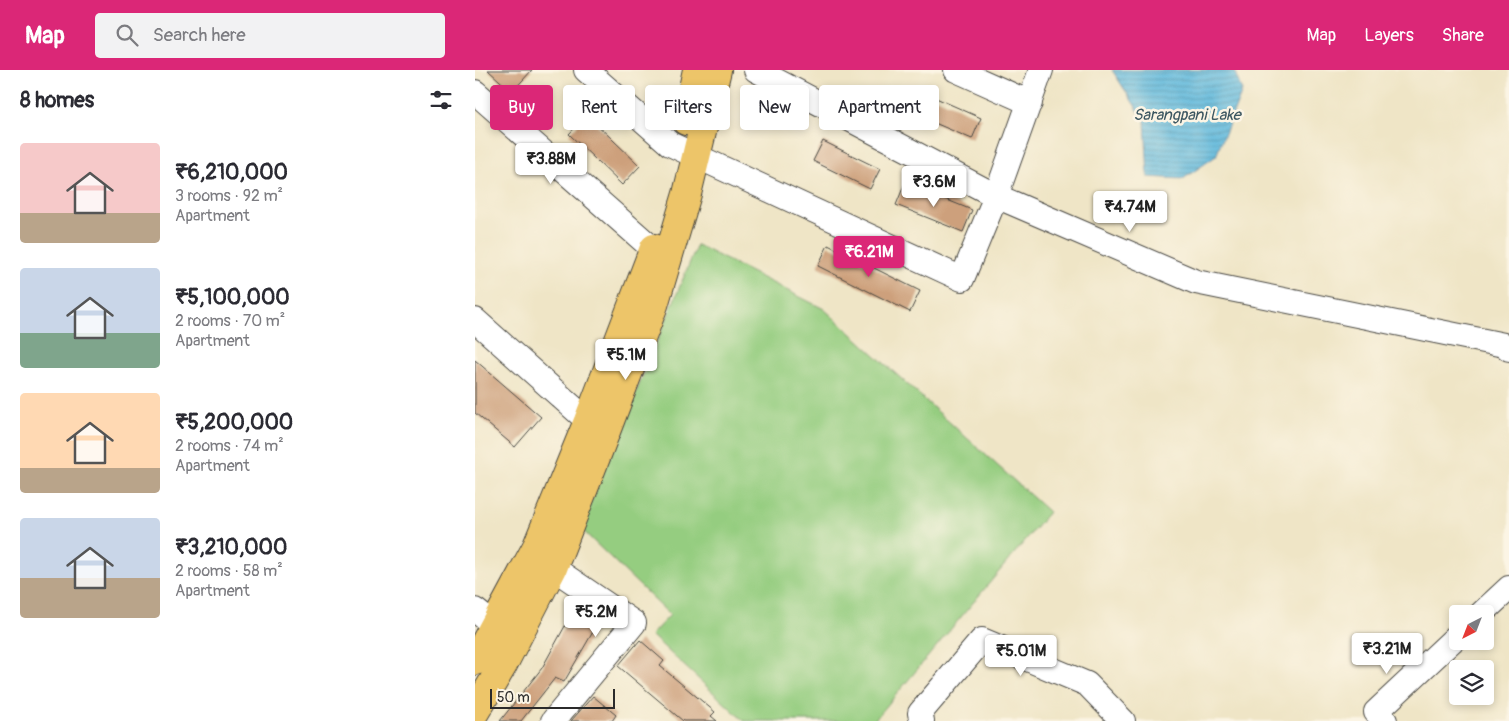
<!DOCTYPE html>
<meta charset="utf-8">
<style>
:root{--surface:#fff;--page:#f2f2f3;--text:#2b2b33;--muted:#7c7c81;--accent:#db2777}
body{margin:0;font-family:Pangolin,sans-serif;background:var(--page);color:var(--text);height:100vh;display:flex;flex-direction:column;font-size:19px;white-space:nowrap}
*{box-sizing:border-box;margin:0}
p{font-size:16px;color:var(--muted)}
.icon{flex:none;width:28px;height:28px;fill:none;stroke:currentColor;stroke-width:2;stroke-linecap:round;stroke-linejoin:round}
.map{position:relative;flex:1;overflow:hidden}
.side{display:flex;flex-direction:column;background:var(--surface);width:475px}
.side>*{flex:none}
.hud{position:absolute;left:15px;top:15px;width:475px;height:45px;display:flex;gap:10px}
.needle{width:32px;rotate:222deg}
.buttons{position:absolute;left:974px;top:535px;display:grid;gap:10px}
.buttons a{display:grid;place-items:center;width:45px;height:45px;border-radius:5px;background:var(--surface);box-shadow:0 2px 8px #0003;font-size:25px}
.scale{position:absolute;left:15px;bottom:12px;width:125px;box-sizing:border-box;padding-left:5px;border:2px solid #2b2b2b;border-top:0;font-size:14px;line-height:18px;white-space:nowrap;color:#2b2b2b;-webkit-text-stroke:4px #fcf5e5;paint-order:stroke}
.price{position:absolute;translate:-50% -42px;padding:0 11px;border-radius:5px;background:#fff;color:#222;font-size:16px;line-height:32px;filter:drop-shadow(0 1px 2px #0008)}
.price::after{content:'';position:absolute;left:50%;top:30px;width:15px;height:11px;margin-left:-8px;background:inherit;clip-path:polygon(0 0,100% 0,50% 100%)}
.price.active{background:var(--accent);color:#fff}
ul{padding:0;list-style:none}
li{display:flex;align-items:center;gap:15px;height:125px;padding:0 20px}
li span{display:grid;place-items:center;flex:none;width:140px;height:100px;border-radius:5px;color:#555}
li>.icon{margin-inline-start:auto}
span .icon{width:60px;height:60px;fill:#fffc;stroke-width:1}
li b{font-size:21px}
h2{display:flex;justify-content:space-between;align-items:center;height:60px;padding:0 20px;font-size:21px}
.chip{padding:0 18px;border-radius:5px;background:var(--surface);box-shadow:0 2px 8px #0003;font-size:18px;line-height:45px}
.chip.active{background:var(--accent);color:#fff}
header{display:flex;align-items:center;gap:30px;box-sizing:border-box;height:70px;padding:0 25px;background:var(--accent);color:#fff}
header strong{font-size:24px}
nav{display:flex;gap:28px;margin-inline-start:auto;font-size:18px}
.search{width:350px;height:45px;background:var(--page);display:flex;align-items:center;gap:12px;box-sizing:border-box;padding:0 18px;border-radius:5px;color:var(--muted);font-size:19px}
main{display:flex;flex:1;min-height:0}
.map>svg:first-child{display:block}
</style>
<header>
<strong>Map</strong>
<div class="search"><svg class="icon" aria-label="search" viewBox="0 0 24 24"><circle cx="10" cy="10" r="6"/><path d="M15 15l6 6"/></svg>Search here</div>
<nav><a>Map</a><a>Layers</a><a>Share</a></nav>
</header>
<main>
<section class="side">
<h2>8 homes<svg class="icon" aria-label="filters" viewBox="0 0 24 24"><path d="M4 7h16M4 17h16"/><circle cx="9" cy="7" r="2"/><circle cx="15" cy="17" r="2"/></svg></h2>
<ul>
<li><span style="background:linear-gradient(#f6c9c9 70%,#b9a48a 0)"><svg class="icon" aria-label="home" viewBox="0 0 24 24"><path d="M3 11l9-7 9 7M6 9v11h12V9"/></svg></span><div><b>₹6,210,000</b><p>3 rooms · 92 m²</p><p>Apartment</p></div></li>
<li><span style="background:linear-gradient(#c9d6e8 65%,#7fa58c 0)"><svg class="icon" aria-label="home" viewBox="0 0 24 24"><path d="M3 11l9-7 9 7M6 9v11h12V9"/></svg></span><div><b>₹5,100,000</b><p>2 rooms · 70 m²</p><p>Apartment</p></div></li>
<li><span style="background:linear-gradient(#ffd9b3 75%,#b9a48a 0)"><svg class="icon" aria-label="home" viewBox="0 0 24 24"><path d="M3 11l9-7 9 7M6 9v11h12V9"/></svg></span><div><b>₹5,200,000</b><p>2 rooms · 74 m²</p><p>Apartment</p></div></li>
<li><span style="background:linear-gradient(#c9d6e8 60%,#b9a48a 0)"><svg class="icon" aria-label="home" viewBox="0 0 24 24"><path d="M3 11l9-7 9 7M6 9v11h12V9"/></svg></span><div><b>₹3,210,000</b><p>2 rooms · 58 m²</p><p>Apartment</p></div></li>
</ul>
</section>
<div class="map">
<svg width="1034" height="651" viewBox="0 0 1034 651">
<defs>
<pattern id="water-rules" width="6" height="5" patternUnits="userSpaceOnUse" patternTransform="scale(1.25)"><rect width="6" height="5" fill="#60b9dd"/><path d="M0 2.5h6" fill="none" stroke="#4f97b3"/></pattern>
</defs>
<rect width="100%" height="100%" fill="#fcf5e5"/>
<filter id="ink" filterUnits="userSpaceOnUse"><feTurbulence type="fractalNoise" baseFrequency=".02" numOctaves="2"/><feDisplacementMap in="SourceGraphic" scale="10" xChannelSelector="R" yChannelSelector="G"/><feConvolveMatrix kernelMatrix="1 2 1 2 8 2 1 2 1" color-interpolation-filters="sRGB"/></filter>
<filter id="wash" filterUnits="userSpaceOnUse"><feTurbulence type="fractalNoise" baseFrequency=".0096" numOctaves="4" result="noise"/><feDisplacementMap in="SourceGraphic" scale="20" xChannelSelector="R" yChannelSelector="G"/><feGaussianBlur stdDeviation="1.12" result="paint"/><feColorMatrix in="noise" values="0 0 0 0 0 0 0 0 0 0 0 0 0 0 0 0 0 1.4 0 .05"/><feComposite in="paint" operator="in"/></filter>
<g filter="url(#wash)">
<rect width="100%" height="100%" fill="#efe5c6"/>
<!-- green -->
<path fill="#95cd80" stroke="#607c56" d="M 222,175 L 349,239 L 574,442 L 399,651 L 269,651 L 176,565 L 195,545 L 105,458 Z"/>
<!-- water -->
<path fill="url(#water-rules)" stroke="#467284" d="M 637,0 L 759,0 L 767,21 L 741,86 L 708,109 L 673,107 L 670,51 Z"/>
<g id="blocks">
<!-- building -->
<path fill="#cda07c" d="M 13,0 L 57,0 L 37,22 Z
M 443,20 L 506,48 L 497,69 L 434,42 Z
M 112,45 L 165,96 L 147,115 L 94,64 Z
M 348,71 L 405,99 L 395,119 L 338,91 Z
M 430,113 L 497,140 L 488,162 L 421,135 Z
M 353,175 L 445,221 L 435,242 L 343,196 Z
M 0,290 L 66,347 L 40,377 L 0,343 Z
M 101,536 L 126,548 L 89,612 L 80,608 L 46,651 L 25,651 L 67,598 Z
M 165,570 L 189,591 L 185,596 L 240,642 L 236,646 L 242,651 L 208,651 L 143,596 Z
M 118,626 L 141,645 L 137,651 L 96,651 Z"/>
</g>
</g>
<g filter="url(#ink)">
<use href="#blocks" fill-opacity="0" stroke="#484742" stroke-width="1"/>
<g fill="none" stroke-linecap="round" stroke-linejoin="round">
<!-- minor casing -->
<g stroke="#484742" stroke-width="26">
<path id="minor" d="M 111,0 L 195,74 L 487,209 L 521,126 L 566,0
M 281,0 L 521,126 L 721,212 L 1029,275 L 1034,279
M 481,0 L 555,33
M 0,22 L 178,179
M 0,250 L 113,351 L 127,362
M 0,540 L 20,556
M 1006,544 L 1034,518
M 78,651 L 159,553 L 78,498
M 447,651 L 445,643 L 507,570 L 612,614 L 648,651
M 910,651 L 901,642 L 982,566"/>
</g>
<!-- major casing -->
<g stroke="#484742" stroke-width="30">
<path id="major" d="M 211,51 L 222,0
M 0,591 L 62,476 L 113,351 L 179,178
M 0,642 L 28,595 L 78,498 L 130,364 L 179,235 L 212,124 L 242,0"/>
</g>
<!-- minor -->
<use href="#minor" stroke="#fff" stroke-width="24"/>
<!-- major -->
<use href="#major" stroke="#edc569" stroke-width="28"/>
</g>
</g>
<g text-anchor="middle" stroke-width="5" stroke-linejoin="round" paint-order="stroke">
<!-- water labels -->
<g font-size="16" font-style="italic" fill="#3b5660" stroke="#fcf5e5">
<text x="712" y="50">Sarangpani Lake</text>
</g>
</g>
</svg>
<div class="buttons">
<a><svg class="needle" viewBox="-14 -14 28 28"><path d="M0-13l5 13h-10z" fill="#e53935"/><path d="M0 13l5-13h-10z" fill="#7c7c81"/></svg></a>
<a><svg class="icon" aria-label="layers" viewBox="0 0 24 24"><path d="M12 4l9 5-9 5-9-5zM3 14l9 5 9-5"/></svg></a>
</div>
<div class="scale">50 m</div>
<b class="price" style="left:76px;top:115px">₹3.88M</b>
<b class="price" style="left:459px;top:138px">₹3.6M</b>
<b class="price" style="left:655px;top:163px">₹4.74M</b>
<b class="price active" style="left:394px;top:208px">₹6.21M</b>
<b class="price" style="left:151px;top:311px">₹5.1M</b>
<b class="price" style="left:121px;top:568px">₹5.2M</b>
<b class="price" style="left:912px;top:605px">₹3.21M</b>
<b class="price" style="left:546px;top:607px">₹5.01M</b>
<div class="hud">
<a class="chip active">Buy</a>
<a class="chip">Rent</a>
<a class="chip">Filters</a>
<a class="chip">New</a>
<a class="chip">Apartment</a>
</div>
</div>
</main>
